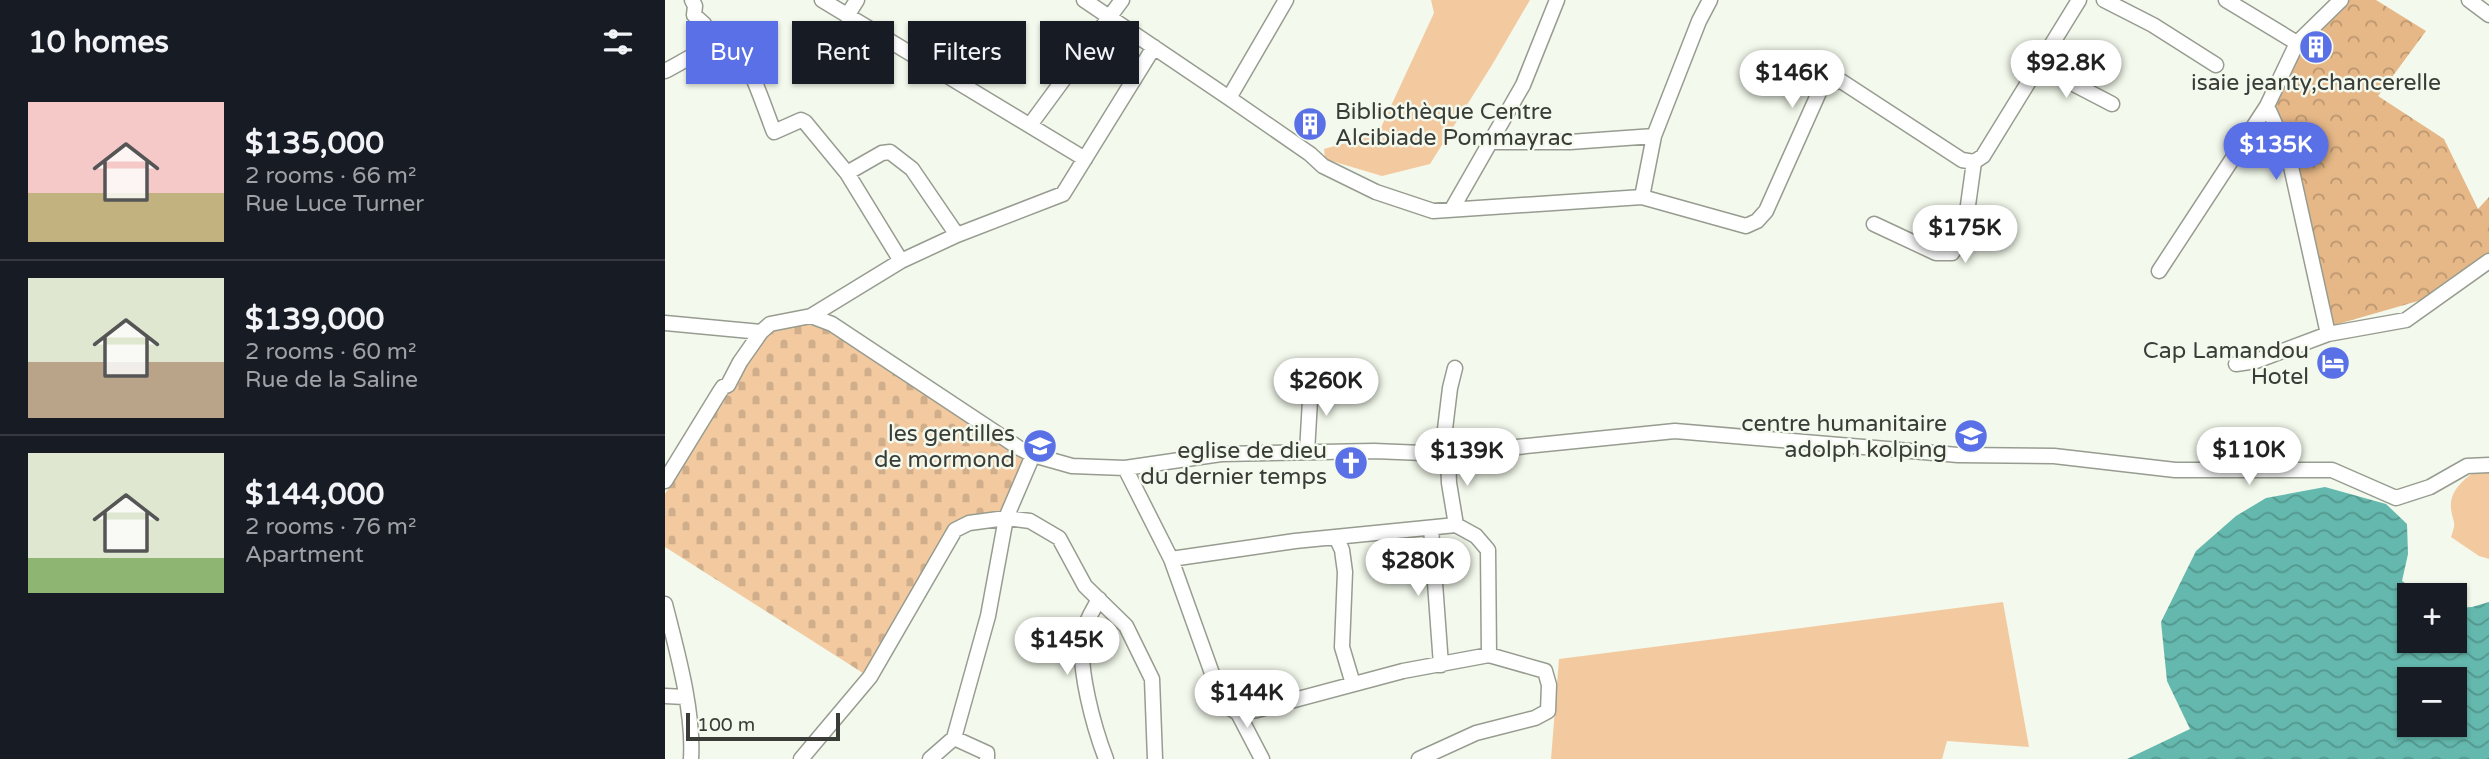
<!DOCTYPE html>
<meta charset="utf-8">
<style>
:root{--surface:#171b24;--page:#242831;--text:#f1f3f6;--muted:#9ea1a6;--line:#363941;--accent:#5a70e6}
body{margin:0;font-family:"Varela Round",sans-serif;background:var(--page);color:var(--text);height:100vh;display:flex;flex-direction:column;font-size:26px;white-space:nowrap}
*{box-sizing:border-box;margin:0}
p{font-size:23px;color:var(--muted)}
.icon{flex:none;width:38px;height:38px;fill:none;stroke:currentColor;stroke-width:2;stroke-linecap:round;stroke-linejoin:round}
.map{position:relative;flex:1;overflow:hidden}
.details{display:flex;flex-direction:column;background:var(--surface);width:665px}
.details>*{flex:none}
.top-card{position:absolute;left:21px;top:21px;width:665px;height:63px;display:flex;gap:14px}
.controls{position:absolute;left:1732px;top:583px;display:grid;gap:14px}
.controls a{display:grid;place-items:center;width:70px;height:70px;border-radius:0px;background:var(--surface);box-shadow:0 2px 5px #0004;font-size:35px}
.scale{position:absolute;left:21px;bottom:18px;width:154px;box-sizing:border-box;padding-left:7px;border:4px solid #3a3c38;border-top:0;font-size:19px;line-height:24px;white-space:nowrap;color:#3a3c38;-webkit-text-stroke:5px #f3f9ec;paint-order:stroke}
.price{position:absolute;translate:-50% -60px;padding:0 16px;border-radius:24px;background:#fff;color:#222;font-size:23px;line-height:46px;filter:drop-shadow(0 2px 4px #0008)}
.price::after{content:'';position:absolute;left:50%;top:42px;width:21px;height:16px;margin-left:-10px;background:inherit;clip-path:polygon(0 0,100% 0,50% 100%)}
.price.on{background:var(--accent);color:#fff}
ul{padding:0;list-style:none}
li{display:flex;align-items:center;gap:21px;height:175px;padding:0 28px}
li+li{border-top:2px solid var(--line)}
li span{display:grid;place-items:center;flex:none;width:196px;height:140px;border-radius:0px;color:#555}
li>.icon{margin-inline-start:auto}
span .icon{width:84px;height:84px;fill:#fffc;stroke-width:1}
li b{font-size:30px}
h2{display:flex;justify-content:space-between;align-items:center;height:84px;padding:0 28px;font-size:30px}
.tag{padding:0 24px;border-radius:0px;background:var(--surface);box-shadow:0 2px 5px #0004;font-size:24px;line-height:63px}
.tag.on{background:var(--accent);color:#fff}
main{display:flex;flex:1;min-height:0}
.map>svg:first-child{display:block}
</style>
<main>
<section class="details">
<h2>10 homes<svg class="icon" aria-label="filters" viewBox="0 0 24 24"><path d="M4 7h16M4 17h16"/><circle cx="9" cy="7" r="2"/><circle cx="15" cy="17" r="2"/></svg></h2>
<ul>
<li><span style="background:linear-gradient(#f6c9c9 65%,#c2b280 0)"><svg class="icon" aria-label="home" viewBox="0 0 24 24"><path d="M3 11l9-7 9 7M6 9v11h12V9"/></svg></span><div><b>$135,000</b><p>2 rooms · 66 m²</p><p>Rue Luce Turner</p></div></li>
<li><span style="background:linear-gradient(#dfe7d0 60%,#b9a48a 0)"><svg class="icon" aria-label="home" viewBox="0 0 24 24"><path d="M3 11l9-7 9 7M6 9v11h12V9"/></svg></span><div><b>$139,000</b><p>2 rooms · 60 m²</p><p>Rue de la Saline</p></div></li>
<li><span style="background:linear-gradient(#dfe7d0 75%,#8fb573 0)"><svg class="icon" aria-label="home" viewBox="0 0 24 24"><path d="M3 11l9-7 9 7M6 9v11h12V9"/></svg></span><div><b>$144,000</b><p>2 rooms · 76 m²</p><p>Apartment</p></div></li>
</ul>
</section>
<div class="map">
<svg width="1824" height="759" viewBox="0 0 1824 759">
<defs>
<pattern id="forest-crowns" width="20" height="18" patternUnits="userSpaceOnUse" patternTransform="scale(1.75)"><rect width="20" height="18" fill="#e6b787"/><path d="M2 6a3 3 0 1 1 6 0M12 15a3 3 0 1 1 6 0" fill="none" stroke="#bb966f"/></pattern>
<pattern id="cemetery-stones" width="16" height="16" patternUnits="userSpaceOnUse" patternTransform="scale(1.75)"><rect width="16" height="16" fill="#f3caa0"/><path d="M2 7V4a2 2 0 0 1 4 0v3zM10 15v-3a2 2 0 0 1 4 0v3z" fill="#d1ae8b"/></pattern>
<pattern id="water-waves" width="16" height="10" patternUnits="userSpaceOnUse" patternTransform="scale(1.75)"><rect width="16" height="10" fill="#64b8ad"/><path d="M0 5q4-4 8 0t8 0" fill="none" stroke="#53978e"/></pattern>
</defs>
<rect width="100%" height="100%" fill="#f3f9ec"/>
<!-- green -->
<path fill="#f3caa0" d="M 766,0 L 865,0 L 827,65 L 765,164 L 717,176 L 660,159 L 659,149 L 713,134 L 769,13 Z
M 1815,468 L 1824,469 L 1824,559 L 1814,556 L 1786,537 C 1792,520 1788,524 1786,509 C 1784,489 1801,478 1815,468 Z
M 1338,602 L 1364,747 L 1282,741 L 1277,759 L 886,759 L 894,659 Z"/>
<!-- forest -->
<path fill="url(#forest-crowns)" d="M 1684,0 L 1711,0 L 1761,31 L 1713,96 L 1779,139 L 1813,209 L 1824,197 L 1824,254 L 1760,299 L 1666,326 L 1606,106 L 1642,37 Z"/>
<!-- cemetery -->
<path fill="url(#cemetery-stones)" d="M 137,322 L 164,327 L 361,460 L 337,513 L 290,521 L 201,675 L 0,547 L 0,494 L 60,394 L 105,327 Z"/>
<!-- water -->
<path fill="url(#water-waves)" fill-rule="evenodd" d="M 1660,487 L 1721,504 L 1742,524 L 1743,554 L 1737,581 L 1757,595 L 1745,595 L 1745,640 L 1790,640 L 1790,608 L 1807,607 L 1824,602 L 1824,759 L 1462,759 L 1525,729 L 1502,681 L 1496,622 L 1531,551 L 1571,516 L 1601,498 ZM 1745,679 L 1790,679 L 1790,724 L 1745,724 Z"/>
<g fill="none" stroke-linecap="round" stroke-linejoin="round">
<!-- minor casing -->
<g stroke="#979c90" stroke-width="17">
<path id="minor" d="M 27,0 L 30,6 L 29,15 L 39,24 L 49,46
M 157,0 L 420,159
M 419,0 L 564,98 L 645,154 L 658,166 L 711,192 L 768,211 L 977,197 L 1081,226 L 1092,221 L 1101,211 L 1156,88 L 1162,83 L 1176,81 L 1297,160 L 1309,162 L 1318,156 L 1414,0
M 1439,0 L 1488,25 L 1551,65
M 1561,0 L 1632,43 L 1676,0
M 1804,0 L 1824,15
M 182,16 L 192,0
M 1632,43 L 1602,106 L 1623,153 L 1663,334
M 1372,65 L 1447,104
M 0,71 C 16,63 49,41 66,43 C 79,44 103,118 109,132 L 136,120 L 140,122 L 182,173 L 236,261
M 564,98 L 621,0
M 365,125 L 457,0
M 825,142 L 905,142 L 989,136 L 1034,21 L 1045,0
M 182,173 L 217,153 L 225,152 L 247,169 L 292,235
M 977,197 L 989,136
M 787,209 L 858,85 L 892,0
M 1209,224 L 1271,253 L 1287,253 L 1299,234 L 1309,162
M 1494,271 L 1602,106
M 146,316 L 167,324 L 354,448 L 368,455 L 407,466 L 460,468 L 556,454 L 709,451 L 783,454 L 1010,431 L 1293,455 L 1389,456 L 1510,470 L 1667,470 L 1731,498 L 1765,487 L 1802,466 L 1824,465
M 0,323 L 96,332
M 1571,364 L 1591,361 L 1663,334 L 1741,320 L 1824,261
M 642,452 L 646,383
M 777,454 L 785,388 L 790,368
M 783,454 L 784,483 L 791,525
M 460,468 L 506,559 L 558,704 L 573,713 L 592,710 L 738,671 L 824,655 L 880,671 L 884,685 L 883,711 L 870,718 L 811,733 L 754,759
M 0,481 L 54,393 L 58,387 L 63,385 L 75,362 L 96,332 L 105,324 L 146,316 L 236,261 L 292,235 L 398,194 L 489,47
M 766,528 L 776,665
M 671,537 L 677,550 L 680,572 L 677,647 L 688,684
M 506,559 L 630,541 L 791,525 L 811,536 L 823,550 L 824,655
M 434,599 C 428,610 420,622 418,634 C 412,667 429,728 441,759
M 0,604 C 12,651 29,711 26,759
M 0,696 L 20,697
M 573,713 L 597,759
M 289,738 L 322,753 L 322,759
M 136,759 L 205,677 L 290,530 L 304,523 L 341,518 L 368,455
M 265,759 L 289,738 L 323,616 L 341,518 L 365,521 L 394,538 L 420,586 L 461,626 L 487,679 L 490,759"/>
</g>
<!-- minor -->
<use href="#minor" stroke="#fff" stroke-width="14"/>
</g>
<!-- icons -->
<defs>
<g id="building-disc" transform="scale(1.75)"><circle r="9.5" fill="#5a70e6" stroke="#f3f9ec"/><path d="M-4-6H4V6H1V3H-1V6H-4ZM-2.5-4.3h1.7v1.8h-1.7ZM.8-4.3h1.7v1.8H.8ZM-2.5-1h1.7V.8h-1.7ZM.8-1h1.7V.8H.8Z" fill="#fff"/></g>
<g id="hotel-disc" transform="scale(1.75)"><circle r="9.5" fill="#5a70e6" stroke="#f3f9ec"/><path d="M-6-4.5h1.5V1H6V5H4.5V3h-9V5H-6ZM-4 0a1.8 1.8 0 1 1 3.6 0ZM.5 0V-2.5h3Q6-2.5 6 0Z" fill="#fff"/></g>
<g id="university-disc" transform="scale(1.75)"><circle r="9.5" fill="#5a70e6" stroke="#f3f9ec"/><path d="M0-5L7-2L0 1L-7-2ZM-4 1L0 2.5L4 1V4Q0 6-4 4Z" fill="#fff"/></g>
<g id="school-disc" transform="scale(1.75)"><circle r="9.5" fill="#5a70e6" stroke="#f3f9ec"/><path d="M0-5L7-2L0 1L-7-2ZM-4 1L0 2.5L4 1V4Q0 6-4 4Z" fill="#fff"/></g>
<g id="church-disc" transform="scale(1.75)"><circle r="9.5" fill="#5a70e6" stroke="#f3f9ec"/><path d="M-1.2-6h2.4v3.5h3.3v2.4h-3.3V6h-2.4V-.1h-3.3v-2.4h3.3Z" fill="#fff"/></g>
</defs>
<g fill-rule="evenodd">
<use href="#building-disc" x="1651" y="47"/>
<use href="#building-disc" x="645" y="124"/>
<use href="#hotel-disc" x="1668" y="363"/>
<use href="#university-disc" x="1306" y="436"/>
<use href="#school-disc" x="375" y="446"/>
<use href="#church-disc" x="686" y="463"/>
</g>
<g text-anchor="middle" stroke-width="5" stroke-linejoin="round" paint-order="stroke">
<!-- poi labels -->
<g font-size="23" fill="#3a3c38" stroke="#f3f9ec" text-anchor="end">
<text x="1651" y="90" text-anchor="middle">isaie jeanty,chancerelle</text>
<text x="670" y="119" text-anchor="start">Bibliothèque Centre<tspan x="670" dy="26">Alcibiade Pommayrac</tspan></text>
<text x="1644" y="358">Cap Lamandou<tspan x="1644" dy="26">Hotel</tspan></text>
<text x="1282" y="431">centre humanitaire<tspan x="1282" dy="26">adolph kolping</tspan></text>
<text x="350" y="441">les gentilles<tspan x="350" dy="26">de mormond</tspan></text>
<text x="662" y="458">eglise de dieu<tspan x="662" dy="26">du dernier temps</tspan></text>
</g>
</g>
</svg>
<div class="controls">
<a>+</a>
<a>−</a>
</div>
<div class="scale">100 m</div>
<b class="price" style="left:1401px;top:100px">$92.8K</b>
<b class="price" style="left:1127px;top:110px">$146K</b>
<b class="price on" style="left:1611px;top:182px">$135K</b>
<b class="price" style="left:1300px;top:265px">$175K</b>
<b class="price" style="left:661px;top:418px">$260K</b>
<b class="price" style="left:1584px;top:487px">$110K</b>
<b class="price" style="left:802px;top:488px">$139K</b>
<b class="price" style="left:753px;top:598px">$280K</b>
<b class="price" style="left:402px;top:677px">$145K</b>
<b class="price" style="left:582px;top:730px">$144K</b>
<div class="top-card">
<a class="tag on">Buy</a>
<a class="tag">Rent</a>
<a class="tag">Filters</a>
<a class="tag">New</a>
</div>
</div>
</main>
